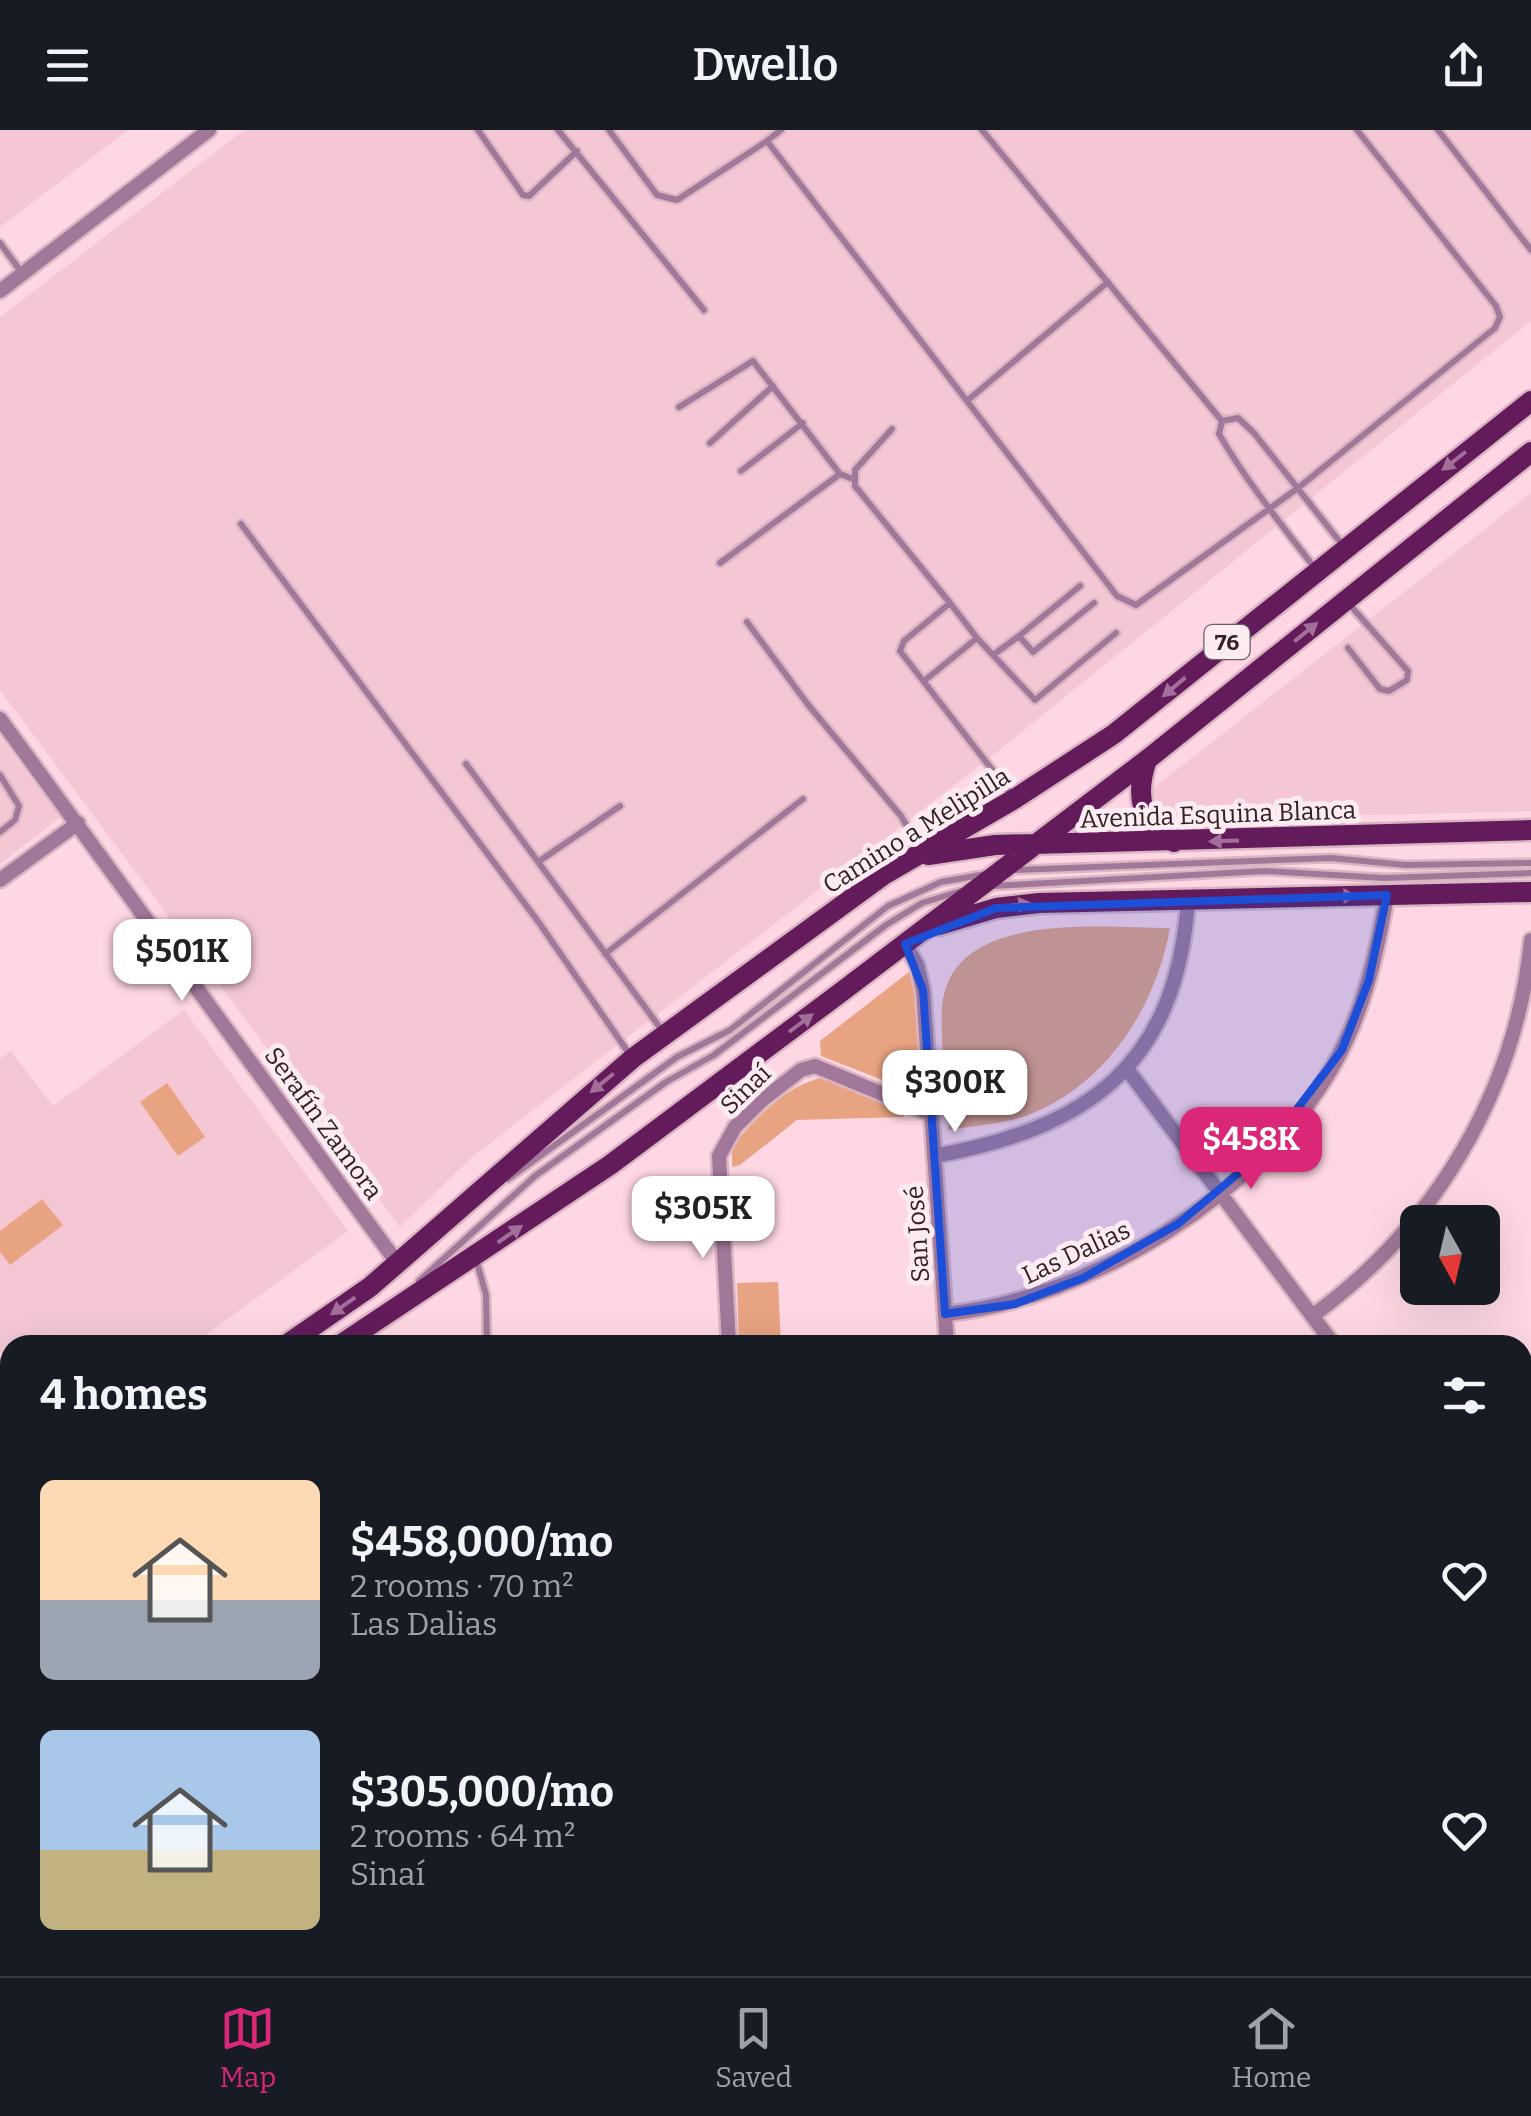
<!DOCTYPE html>
<meta charset="utf-8">
<style>
:root{--surface:#171b24;--page:#20242c;--text:#f1f3f6;--muted:#9ea1a6;--line:#363941;--accent:#db2777}
body{margin:0;font-family:Bitter,serif;background:var(--page);color:var(--text);height:100vh;display:flex;flex-direction:column;font-size:38px;white-space:nowrap}
*{box-sizing:border-box;margin:0}
p{font-size:32px;color:var(--muted)}
.icon{flex:none;width:55px;height:55px;fill:none;stroke:currentColor;stroke-width:2;stroke-linecap:round;stroke-linejoin:round}
.map{position:relative;flex:1;overflow:hidden}
.drawer{position:absolute;left:0px;top:1205px;width:1532px;height:642px;display:flex;flex-direction:column;background:var(--surface);border-radius:30px 30px 0 0;box-shadow:0 10px 40px #0002}
.drawer>*{flex:none}
.needle{width:65px;rotate:172deg}
.tools{position:absolute;left:1400px;top:1075px;display:grid;gap:20px}
.tools a{display:grid;place-items:center;width:100px;height:100px;border-radius:15px;background:var(--surface);box-shadow:0 10px 40px #0002;font-size:50px}
.price{position:absolute;translate:-50% -85px;padding:0 22px;border-radius:20px;background:#fff;color:#222;font-size:32px;line-height:65px;filter:drop-shadow(0 2px 5px #0008)}
.price::after{content:'';position:absolute;left:50%;top:60px;width:30px;height:22px;margin-left:-15px;background:inherit;clip-path:polygon(0 0,100% 0,50% 100%)}
.price.on{background:var(--accent);color:#fff}
ul{padding:0;list-style:none}
li{display:flex;align-items:center;gap:30px;height:250px;padding:0 40px}
li span{display:grid;place-items:center;flex:none;width:280px;height:200px;border-radius:15px;color:#555}
li>.icon{margin-inline-start:auto}
span .icon{width:120px;height:120px;fill:#fffc;stroke-width:1}
li b{font-size:42px}
h2{display:flex;justify-content:space-between;align-items:center;height:120px;padding:0 40px;font-size:42px}
header{display:flex;justify-content:space-between;align-items:center;height:130px;padding:0 40px;background:var(--surface);font-size:45px;font-weight:600}
.tab-bar{display:flex;justify-content:space-around;align-items:center;height:140px;border-top:2px solid var(--line);background:var(--surface);font-size:28px;color:var(--muted)}
.tab-bar a{display:grid;justify-items:center;gap:5px}
.tab-bar .on{color:var(--accent)}
.map>svg:first-child{display:block}
</style>
<header><svg class="icon" aria-label="menu" viewBox="0 0 24 24"><path d="M4 6h16M4 12h16M4 18h16"/></svg>Dwello<svg class="icon" aria-label="share" viewBox="0 0 24 24"><path d="M12 15V3M7 8l5-5 5 5M5 13v7h14v-7"/></svg></header>
<div class="map">
<svg width="1531" height="1846" viewBox="0 0 1531 1846">
<rect width="100%" height="100%" fill="#ffd7e4"/>
<!-- built -->
<path fill="#f5c7d5" d="M 0,0 L 128,0 L 0,97 Z
M 244,0 L 1531,0 L 1531,191 L 982,634 L 472,1027 L 400,1097 L 0,560 L 0,187 Z
M 1531,363 L 1531,681 L 1187,690 L 1160,681 L 1152,659 Z
M 0,607 L 60,687 L 0,734 Z
M 184,880 L 348,1101 L 192,1215 L 10,1215 L 10,1230 L 0,1222 L 0,929 L 11,921 L 53,976 Z"/>
<!-- green -->
<path fill="#e8a382" d="M 1170,798 C 1156,876 1108,952 1033,983 C 1008,994 975,995 949,1000 C 947,960 940,918 942,878 C 949,779 1101,798 1170,798 Z
M 914,838 L 921,965 L 821,926 L 820,911 Z
M 820,948 L 902,977 L 904,987 L 797,990 L 740,1035 L 732,1037 L 732,1015 C 758,988 782,958 820,948 Z
M 167,953 L 205,1007 L 178,1026 L 140,972 Z
M 42,1069 L 63,1095 L 10,1135 L 0,1122 L 0,1101 Z
M 778,1152 L 781,1215 L 739,1215 L 737,1153 Z
M 0,1306 L 10,1310 L 10,1372 L 0,1364 Z
M 0,1570 L 10,1579 L 10,1627 L 0,1640 Z"/>
<g fill="none" stroke-linecap="round" stroke-linejoin="round">
<!-- lane casing -->
<g stroke="#dab6c2" stroke-width="11">
<path id="lane" d="M 478,0 L 523,65 L 529,66 L 577,21
M 558,0 L 704,180
M 609,0 L 657,65 L 677,70 L 767,11 L 1117,466 L 1136,475 L 1298,358 L 1495,198 L 1500,187 L 1496,176 L 1357,0
M 982,0 L 1222,291 L 1219,304 C 1247,352 1280,393 1314,437
M 1438,0 L 1531,120
M 767,11 L 781,0
M 0,113 L 22,143
M 968,270 L 1108,152
M 679,277 L 753,231 L 840,344 L 853,349
M 1222,291 L 1238,288 L 1254,303 L 1344,417
M 892,299 L 855,340 L 855,356 L 950,473 L 904,511 L 900,521 L 1011,664
M 710,313 L 773,256
M 741,341 L 803,293
M 241,394 L 540,794 L 630,925
M 720,433 L 840,344
M 950,473 L 977,508
M 747,492 L 809,576 L 901,686 L 921,720
M 1019,506 L 1080,456
M 1348,518 L 1380,559 L 1389,561 L 1407,550 L 1408,541 L 1350,475
M 993,525 L 1019,506 L 1033,522 L 1094,473
M 924,551 L 977,508 L 1035,570 L 1116,503
M 466,634 L 664,903
M 0,645 L 19,676 L 15,690 L 0,702
M 538,732 L 620,676
M 1013,740 L 1331,728 L 1406,735 L 1531,733
M 993,756 L 1265,741 L 1384,748 L 1531,743
M 605,824 L 803,669
M 508,1049 L 677,927 L 730,900 L 888,776 L 941,752 L 986,744
M 476,1129 L 486,1165 L 487,1215
M 419,1151 L 535,1046 L 666,952 L 714,925 L 886,795 L 922,773 L 961,761
M 0,1233 L 10,1240
M 155,1838 L 160,1846
M 639,1838 L 650,1846
M 19,1846 L 35,1838
M 294,1846 L 301,1838"/>
</g>
<!-- street casing -->
<g stroke="#dab6c2" stroke-width="19">
<path id="street" d="M 0,161 L 209,0
M 0,589 L 398,1134
M 0,750 L 78,693
M 905,814 L 917,835 L 923,860 L 947,1215
M 1127,939 L 1334,1215
M 934,1026 C 1089,998 1176,935 1188,771
M 945,1184 C 1089,1170 1259,1064 1332,938 C 1363,885 1377,825 1387,765
M 1312,1186 C 1435,1097 1516,962 1531,810
M 729,1215 L 719,1026 L 735,997 L 761,971 L 801,940 L 815,936 L 931,984
M 1522,1233 L 1531,1232
M 1522,1684 L 1531,1684
M 833,1846 L 833,1838
M 944,1846 L 944,1838
M 1117,1846 L 1117,1838
M 1276,1846 L 1276,1838
M 1437,1846 L 1437,1838"/>
</g>
<!-- primary casing -->
<g stroke="#dab6c2" stroke-width="25">
<path id="primary" d="M 1147,630 C 1135,664 1140,695 1174,712
M 928,725 L 995,715 L 1531,700
M 939,795 L 996,778 L 1039,773 L 1531,762
M 286,1215 L 370,1157 L 633,928 L 885,744 L 1016,668 L 1114,604 L 1531,271
M 340,1215 L 610,1035 L 840,863 L 1148,629 L 1531,322
M 0,1297 L 10,1303
M 0,1378 L 10,1387
M 0,1549 L 10,1557
M 0,1664 L 10,1657
M 0,1696 L 10,1693
M 347,1838 L 357,1846
M 563,1838 L 574,1846"/>
</g>
<!-- highway casing -->
<g stroke="#dab6c2" stroke-width="30">
<path id="highway" d="M 0,1418 L 10,1427
M 0,1511 L 10,1519
M 394,1838 L 404,1846
M 506,1838 L 516,1846"/>
</g>
<!-- lane -->
<use href="#lane" stroke="#a1789a" stroke-width="6"/>
<!-- street -->
<use href="#street" stroke="#a1789a" stroke-width="14"/>
<!-- primary -->
<use href="#primary" stroke="#641b5c" stroke-width="20"/>
<!-- highway -->
<use href="#highway" stroke="#450040" stroke-width="25"/>
</g>
<!-- one-way arrows -->
<defs><path id="oneway-solid" d="M-6-.8H1V-3.2L6.5 0L1 3.2V.8H-6Z" transform="scale(2.5)"/></defs>
<g fill="#a16f98">
<use href="#oneway-solid" transform="translate(1454 331) rotate(142)"/>
<use href="#oneway-solid" transform="translate(1306 502) rotate(-39)"/>
<use href="#oneway-solid" transform="translate(1174 557) rotate(140)"/>
<use href="#oneway-solid" transform="translate(1224 711) rotate(178)"/>
<use href="#oneway-solid" transform="translate(1341 766) rotate(-1)"/>
<use href="#oneway-solid" transform="translate(1016 775) rotate(-7)"/>
<use href="#oneway-solid" transform="translate(801 893) rotate(-37)"/>
<use href="#oneway-solid" transform="translate(602 953) rotate(141)"/>
<use href="#oneway-solid" transform="translate(510 1104) rotate(-35)"/>
<use href="#oneway-solid" transform="translate(343 1176) rotate(145)"/>
</g>
<!-- marked area -->
<path fill="#1d4ed8" fill-opacity="0.2" stroke="#1d4ed8" stroke-width="8" stroke-linejoin="round" d="M 1387,765 L 1369,850 L 1342,920 L 1265,1021 L 1178,1094 L 1083,1148 L 1015,1174 L 945,1184 L 923,860 L 905,814 L 996,778 Z"/>
<g text-anchor="middle" stroke-width="10" stroke-linejoin="round" paint-order="stroke">
<!-- shield labels -->
<rect fill="#fcecf1" stroke="#6c5e63" stroke-width="2.5" x="1204.5" y="495" width="45" height="34" rx="8"/>
<g font-size="22" font-weight="bold" fill="#2f2126">
<text x="1227" y="520">76</text>
</g>
<!-- street labels -->
<g font-size="25" fill="#2f2126" stroke="#fcecf1">
<text transform="translate(1218 684) rotate(-2)" y="9">Avenida Esquina Blanca</text>
<text transform="translate(916 700) rotate(-32)" y="9">Camino a Melipilla</text>
<text transform="translate(745 959) rotate(-44)" y="9">Sinaí</text>
<text transform="translate(324 993) rotate(54)" y="9">Serafín Zamora</text>
<text transform="translate(917 1104) rotate(-94)" y="9">San José</text>
<text transform="translate(1076 1122) rotate(-25)" y="9">Las Dalias</text>
</g>
</g>
</svg>
<div class="tools">
<a><svg class="needle" viewBox="-14 -14 28 28"><path d="M0-13l5 13h-10z" fill="#e53935"/><path d="M0 13l5-13h-10z" fill="#9ea1a6"/></svg></a>
</div>
<b class="price" style="left:182px;top:874px">$501K</b>
<b class="price" style="left:955px;top:1005px">$300K</b>
<b class="price on" style="left:1251px;top:1062px">$458K</b>
<b class="price" style="left:703px;top:1131px">$305K</b>
<section class="drawer">
<h2>4 homes<svg class="icon" aria-label="filters" viewBox="0 0 24 24"><path d="M4 7h16M4 17h16"/><circle cx="9" cy="7" r="2"/><circle cx="15" cy="17" r="2"/></svg></h2>
<ul>
<li><span style="background:linear-gradient(#ffd9b3 60%,#9aa5b1 0)"><svg class="icon" aria-label="home" viewBox="0 0 24 24"><path d="M3 11l9-7 9 7M6 9v11h12V9"/></svg></span><div><b>$458,000/mo</b><p>2 rooms · 70 m²</p><p>Las Dalias</p></div><svg class="icon" aria-label="heart" viewBox="0 0 24 24"><path d="M12 20l-8-8c-3-5 5-10 8-4 3-6 11-1 8 4z"/></svg></li>
<li><span style="background:linear-gradient(#a9c7e8 60%,#c2b280 0)"><svg class="icon" aria-label="home" viewBox="0 0 24 24"><path d="M3 11l9-7 9 7M6 9v11h12V9"/></svg></span><div><b>$305,000/mo</b><p>2 rooms · 64 m²</p><p>Sinaí</p></div><svg class="icon" aria-label="heart" viewBox="0 0 24 24"><path d="M12 20l-8-8c-3-5 5-10 8-4 3-6 11-1 8 4z"/></svg></li>
</ul>
</section>
</div>
<nav class="tab-bar">
<a class="on"><svg class="icon" aria-label="map" viewBox="0 0 24 24"><path d="M3 6l6-2 6 2 6-2v14l-6 2-6-2-6 2zM9 4v14M15 6v14"/></svg>Map</a>
<a><svg class="icon" aria-label="saved" viewBox="0 0 24 24"><path d="M7 4h10v16l-5-4-5 4z"/></svg>Saved</a>
<a><svg class="icon" aria-label="home" viewBox="0 0 24 24"><path d="M3 11l9-7 9 7M6 9v11h12V9"/></svg>Home</a>
</nav>
